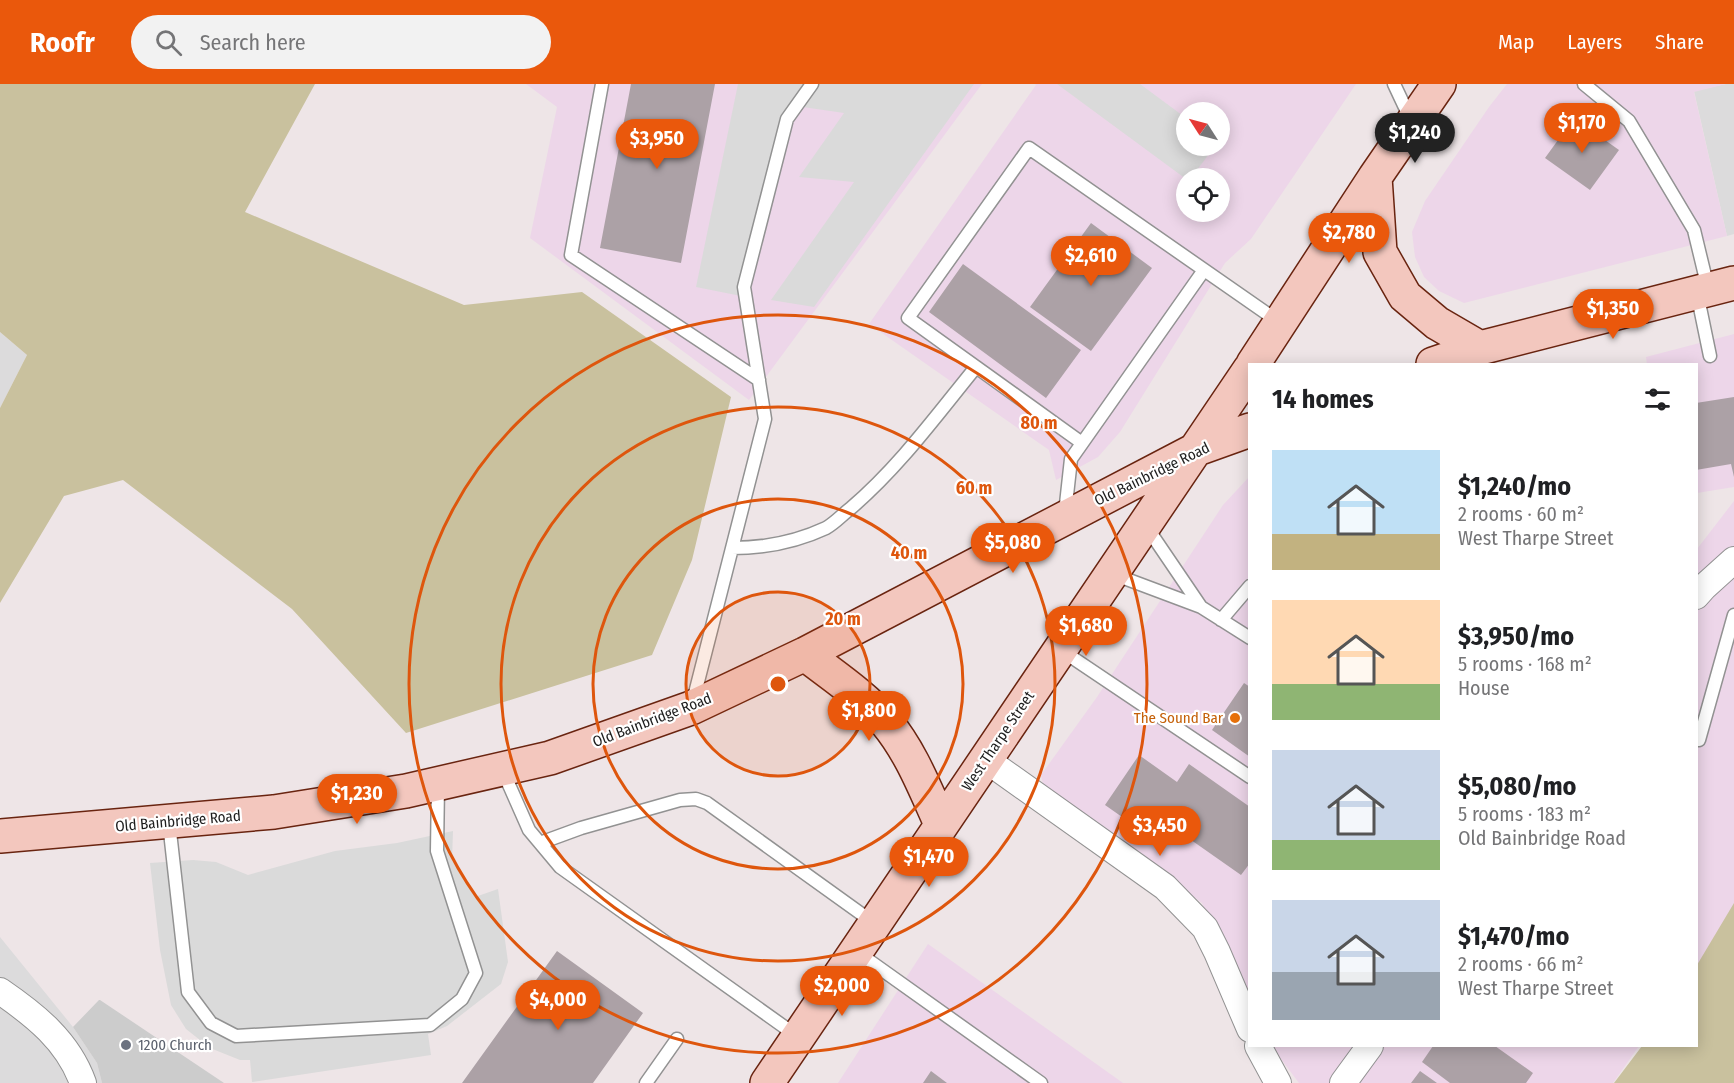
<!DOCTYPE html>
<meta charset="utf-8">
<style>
:root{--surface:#fff;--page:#f2f2f2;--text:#202124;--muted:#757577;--accent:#ea580c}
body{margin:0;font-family:"Fira Sans Condensed",sans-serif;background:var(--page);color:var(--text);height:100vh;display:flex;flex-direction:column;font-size:22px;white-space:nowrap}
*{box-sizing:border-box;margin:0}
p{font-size:20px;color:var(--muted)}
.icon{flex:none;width:33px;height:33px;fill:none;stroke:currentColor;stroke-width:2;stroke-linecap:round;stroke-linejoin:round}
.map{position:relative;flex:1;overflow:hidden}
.sheet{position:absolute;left:1248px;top:279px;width:450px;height:684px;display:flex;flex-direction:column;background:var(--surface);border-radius:0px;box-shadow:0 3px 15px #0003}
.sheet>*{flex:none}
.needle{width:39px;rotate:306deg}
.controls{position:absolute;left:1176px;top:18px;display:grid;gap:12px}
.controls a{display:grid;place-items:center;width:54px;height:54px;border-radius:50%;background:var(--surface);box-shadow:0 3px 15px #0003;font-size:30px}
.price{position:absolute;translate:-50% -51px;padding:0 14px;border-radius:21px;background:var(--accent);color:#fff;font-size:20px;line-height:39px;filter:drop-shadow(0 2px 3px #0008)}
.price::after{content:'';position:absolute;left:50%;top:36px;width:18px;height:14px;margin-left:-9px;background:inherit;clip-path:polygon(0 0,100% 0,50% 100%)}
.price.active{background:#222;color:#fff}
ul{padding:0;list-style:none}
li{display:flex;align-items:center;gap:18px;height:150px;padding:0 24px}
li span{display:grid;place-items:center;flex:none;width:168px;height:120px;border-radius:0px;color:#555}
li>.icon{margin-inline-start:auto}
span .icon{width:72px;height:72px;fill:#fffc;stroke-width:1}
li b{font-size:26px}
h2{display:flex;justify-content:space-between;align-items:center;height:72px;padding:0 24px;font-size:26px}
header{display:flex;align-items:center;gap:36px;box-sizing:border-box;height:84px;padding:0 30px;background:var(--accent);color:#fff}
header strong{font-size:28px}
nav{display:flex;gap:33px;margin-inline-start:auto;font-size:21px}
.search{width:420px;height:54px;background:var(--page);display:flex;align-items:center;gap:15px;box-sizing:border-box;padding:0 21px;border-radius:33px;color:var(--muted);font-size:22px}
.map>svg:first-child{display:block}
</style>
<header>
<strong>Roofr</strong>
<div class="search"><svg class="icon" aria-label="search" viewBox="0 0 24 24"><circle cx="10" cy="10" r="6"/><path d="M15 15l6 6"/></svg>Search here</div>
<nav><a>Map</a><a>Layers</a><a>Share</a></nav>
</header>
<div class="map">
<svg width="1734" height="999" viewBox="0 0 1734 999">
<rect width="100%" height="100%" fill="#eee5e7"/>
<!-- residential -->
<path fill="#dcdbdc" d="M 1726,0 L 1734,0 L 1734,150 L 1727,152 L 1694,7 Z
M 0,248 L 27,271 L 0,324 Z
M 0,853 L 73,943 L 97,979 L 102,999 L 0,999 Z"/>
<!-- commercial -->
<path fill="#edd6e9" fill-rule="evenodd" d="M 526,0 L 982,0 L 749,316 L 530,154 L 557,23 Z
M 1035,0 L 1356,0 L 1251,155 L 1225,179 L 1120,348 L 1098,373 L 1056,396 L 1049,366 L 869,240 L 1036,1 ZM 1186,28 L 1220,28 L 1220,62 L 1186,62 ZM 1186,94 L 1220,94 L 1220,128 L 1186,128 Z
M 1507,0 L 1726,0 L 1694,8 L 1727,152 L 1464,219 L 1439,207 L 1424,193 L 1415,173 L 1412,148 L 1425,117 L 1489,23 Z
M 1734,250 L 1734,403 L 1697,409 L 1696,280 L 1647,280 L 1646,273 Z
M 1249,393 L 1249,923 L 1202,819 L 1043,700 L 1041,691 L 1097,613 L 1223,421 Z
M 1734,417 L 1734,829 L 1697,882 L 1697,465 Z
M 928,860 L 1123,999 L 838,999 Z
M 1270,962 L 1639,962 L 1613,999 L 1299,999 L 1281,975 L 1275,971 Z"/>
<!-- religious -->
<path fill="#ccc" d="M 99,916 L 100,916 L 224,999 L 102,999 L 97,979 L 73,943 Z"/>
<!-- forest -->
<path fill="#c9c19e" d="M 0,0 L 315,0 L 245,128 L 464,221 L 582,208 L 731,313 L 692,476 L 652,571 L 406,649 L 292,525 L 123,396 L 64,412 L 0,519 L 0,324 L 27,271 L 0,248 Z
M 1734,819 L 1734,999 L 1614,999 L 1642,962 L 1696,962 L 1697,881 Z"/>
<!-- parking -->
<path fill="#dadada" d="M 738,0 L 974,0 L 814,223 L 771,216 L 854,98 L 799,93 L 844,29 L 796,22 L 746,213 L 696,203 Z
M 1057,0 L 1140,0 L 1186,34 L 1186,62 L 1215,62 L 1191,94 L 1186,95 Z
M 453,747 L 452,776 L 475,813 L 498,805 L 508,878 L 501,900 L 447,942 L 428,950 L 431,971 L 252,998 L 250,976 L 240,976 L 210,964 L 186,945 L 171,921 L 160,866 L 150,779 L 193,776 L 216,778 L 248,791 L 335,767 L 397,759 Z"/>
<!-- building -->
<path fill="#aca1a6" d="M 631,0 L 715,0 L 681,179 L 600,164 Z
M 1574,34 L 1619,66 L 1590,106 L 1545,74 Z
M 1091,139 L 1152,184 L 1091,267 L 1030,223 Z
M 963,180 L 1081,266 L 1046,314 L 929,228 Z
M 1734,313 L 1734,393 L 1731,380 L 1696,386 L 1696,319 Z
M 1244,599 L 1250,603 L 1250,673 L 1212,646 Z
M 1139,671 L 1177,698 L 1189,680 L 1250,723 L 1250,779 L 1241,791 L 1154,730 L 1142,747 L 1105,721 Z
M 557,867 L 643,929 L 593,999 L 462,999 Z
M 1433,962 L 1495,962 L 1533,989 L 1526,999 L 1450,999 L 1422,978 Z
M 931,987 L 947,999 L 923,999 Z
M 1420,987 L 1437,999 L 1411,999 Z"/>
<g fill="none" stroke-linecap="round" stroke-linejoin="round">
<!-- lane casing -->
<g stroke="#929292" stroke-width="15">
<path id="lane" d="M 602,0 L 571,171 L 759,296
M 1394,0 L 1410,34
M 1584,0 L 1629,37 L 1694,146 L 1708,204
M 1697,209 L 1710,272
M 1082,359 L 908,234 L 1029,64 L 1279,238
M 1065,429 L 1071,375 L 1204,186
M 1146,442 L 1201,523
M 732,464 C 764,464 796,458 826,444 C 835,439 843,430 851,424 C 899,383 936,332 976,283
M 1113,490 L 1201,523 L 1250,554
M 1221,536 L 1250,502
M 1061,566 L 1250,693
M 693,617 L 765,335 L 744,203 L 787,35 L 812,0
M 1699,656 L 1734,531
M 502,685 L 529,746 L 560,783 L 797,952
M 169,739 L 188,908 L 211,939 L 236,952 L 430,941 L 462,915 L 476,889 L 437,767 L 438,701
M 540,759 L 581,744 L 680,716 L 696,715 L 707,719 L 874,839
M 857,868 L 1041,999
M 646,999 L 677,955"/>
</g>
<!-- street casing -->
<g stroke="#929292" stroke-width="28">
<path id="street" d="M 1696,512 L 1704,503 L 1734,476
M 985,675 L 1165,803 L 1205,844 L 1217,868 L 1250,945
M 0,907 C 35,931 68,957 83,999
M 1258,962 L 1278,999
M 1343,999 L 1370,962"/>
</g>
<!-- secondary casing -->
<g stroke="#692410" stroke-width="36">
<path id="secondary" d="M 1375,93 L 1380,168 L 1405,212 L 1437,239 L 1480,264
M 1253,280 L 1375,93 L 1439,0
M 1433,280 L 1480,264 L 1734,199
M 805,570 C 832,591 863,611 886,638 C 911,668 925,705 941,740
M 0,752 L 274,728 L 406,707 L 550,674 L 691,624 L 805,570 L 1197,365 L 1250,346
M 767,999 L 1250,285"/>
</g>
<!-- lane -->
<use href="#lane" stroke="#fff" stroke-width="12"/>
<!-- street -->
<use href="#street" stroke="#fff" stroke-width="26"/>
<!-- secondary -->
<use href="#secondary" stroke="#f3c7be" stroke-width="33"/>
</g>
<!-- distance rings -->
<circle cx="778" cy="600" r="92" fill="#de560d" fill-opacity=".12"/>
<g fill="none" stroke="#de560d" stroke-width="3">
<circle cx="778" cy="600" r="92"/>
<circle cx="778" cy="600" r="185"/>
<circle cx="778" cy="600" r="277"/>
<circle cx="778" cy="600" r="369"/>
</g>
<!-- markers -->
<circle fill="#e8710a" stroke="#fff" stroke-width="2" cx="1235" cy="634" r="6"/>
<circle fill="#6b7280" stroke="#fff" stroke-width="2" cx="126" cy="961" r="6"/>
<g text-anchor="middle" stroke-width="4.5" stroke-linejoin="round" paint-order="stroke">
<!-- street labels -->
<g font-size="15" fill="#1e1e1e" stroke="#fff">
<text transform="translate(1152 390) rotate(-26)" y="5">Old Bainbridge Road</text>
<text transform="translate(652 636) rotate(-21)" y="5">Old Bainbridge Road</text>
<text transform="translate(998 657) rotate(-56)" y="5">West Tharpe Street</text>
<text transform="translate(178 737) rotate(-5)" y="5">Old Bainbridge Road</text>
</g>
<!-- food labels -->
<g font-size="15" fill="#c56008" stroke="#fff" text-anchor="end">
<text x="1223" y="639">The Sound Bar</text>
</g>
<!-- worship labels -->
<g font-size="15" fill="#5b616d" stroke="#fff" text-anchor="start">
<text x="138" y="966">1200 Church</text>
</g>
</g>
<circle cx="778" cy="600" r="9" fill="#de560d" stroke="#fff" stroke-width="3"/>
<g font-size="18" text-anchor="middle" font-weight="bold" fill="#de560d" stroke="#fff" stroke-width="4.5" stroke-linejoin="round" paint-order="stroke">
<text x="1039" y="345">80 m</text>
<text x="974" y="410">60 m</text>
<text x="909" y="475">40 m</text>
<text x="843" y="541">20 m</text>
</g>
</svg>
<div class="controls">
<a><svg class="needle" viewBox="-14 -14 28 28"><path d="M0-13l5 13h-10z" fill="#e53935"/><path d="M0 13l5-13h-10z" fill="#757577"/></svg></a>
<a><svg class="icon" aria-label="locate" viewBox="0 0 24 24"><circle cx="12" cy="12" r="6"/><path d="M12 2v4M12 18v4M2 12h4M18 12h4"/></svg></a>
</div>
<b class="price" style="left:1582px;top:70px">$1,170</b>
<b class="price active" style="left:1415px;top:80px">$1,240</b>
<b class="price" style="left:657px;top:86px">$3,950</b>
<b class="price" style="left:1349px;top:180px">$2,780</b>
<b class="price" style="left:1091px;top:203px">$2,610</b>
<b class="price" style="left:1613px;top:256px">$1,350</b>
<b class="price" style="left:1013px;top:490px">$5,080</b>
<b class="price" style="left:1086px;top:573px">$1,680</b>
<b class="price" style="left:869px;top:658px">$1,800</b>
<b class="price" style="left:357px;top:741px">$1,230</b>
<b class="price" style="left:1160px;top:773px">$3,450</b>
<b class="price" style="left:929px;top:804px">$1,470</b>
<b class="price" style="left:842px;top:933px">$2,000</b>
<b class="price" style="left:558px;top:947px">$4,000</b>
<section class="sheet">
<h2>14 homes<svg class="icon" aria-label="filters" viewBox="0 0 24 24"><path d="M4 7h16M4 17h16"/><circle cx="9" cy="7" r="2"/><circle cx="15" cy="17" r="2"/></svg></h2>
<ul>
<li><span style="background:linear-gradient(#bfe0f5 70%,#c2b280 0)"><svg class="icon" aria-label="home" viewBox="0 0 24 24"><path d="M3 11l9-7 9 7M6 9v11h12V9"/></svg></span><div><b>$1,240/mo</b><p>2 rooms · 60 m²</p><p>West Tharpe Street</p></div></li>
<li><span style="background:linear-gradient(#ffd9b3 70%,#8fb573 0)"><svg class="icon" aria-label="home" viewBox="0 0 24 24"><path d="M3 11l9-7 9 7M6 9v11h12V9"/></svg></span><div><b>$3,950/mo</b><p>5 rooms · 168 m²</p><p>House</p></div></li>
<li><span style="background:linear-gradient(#c9d6e8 75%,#8fb573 0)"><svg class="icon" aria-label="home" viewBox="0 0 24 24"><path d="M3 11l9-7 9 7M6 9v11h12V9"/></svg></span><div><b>$5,080/mo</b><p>5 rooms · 183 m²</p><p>Old Bainbridge Road</p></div></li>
<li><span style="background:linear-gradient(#c9d6e8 60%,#9aa5b1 0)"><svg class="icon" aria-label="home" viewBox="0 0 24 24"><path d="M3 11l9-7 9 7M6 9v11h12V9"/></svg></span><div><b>$1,470/mo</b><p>2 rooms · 66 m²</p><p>West Tharpe Street</p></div></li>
</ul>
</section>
</div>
